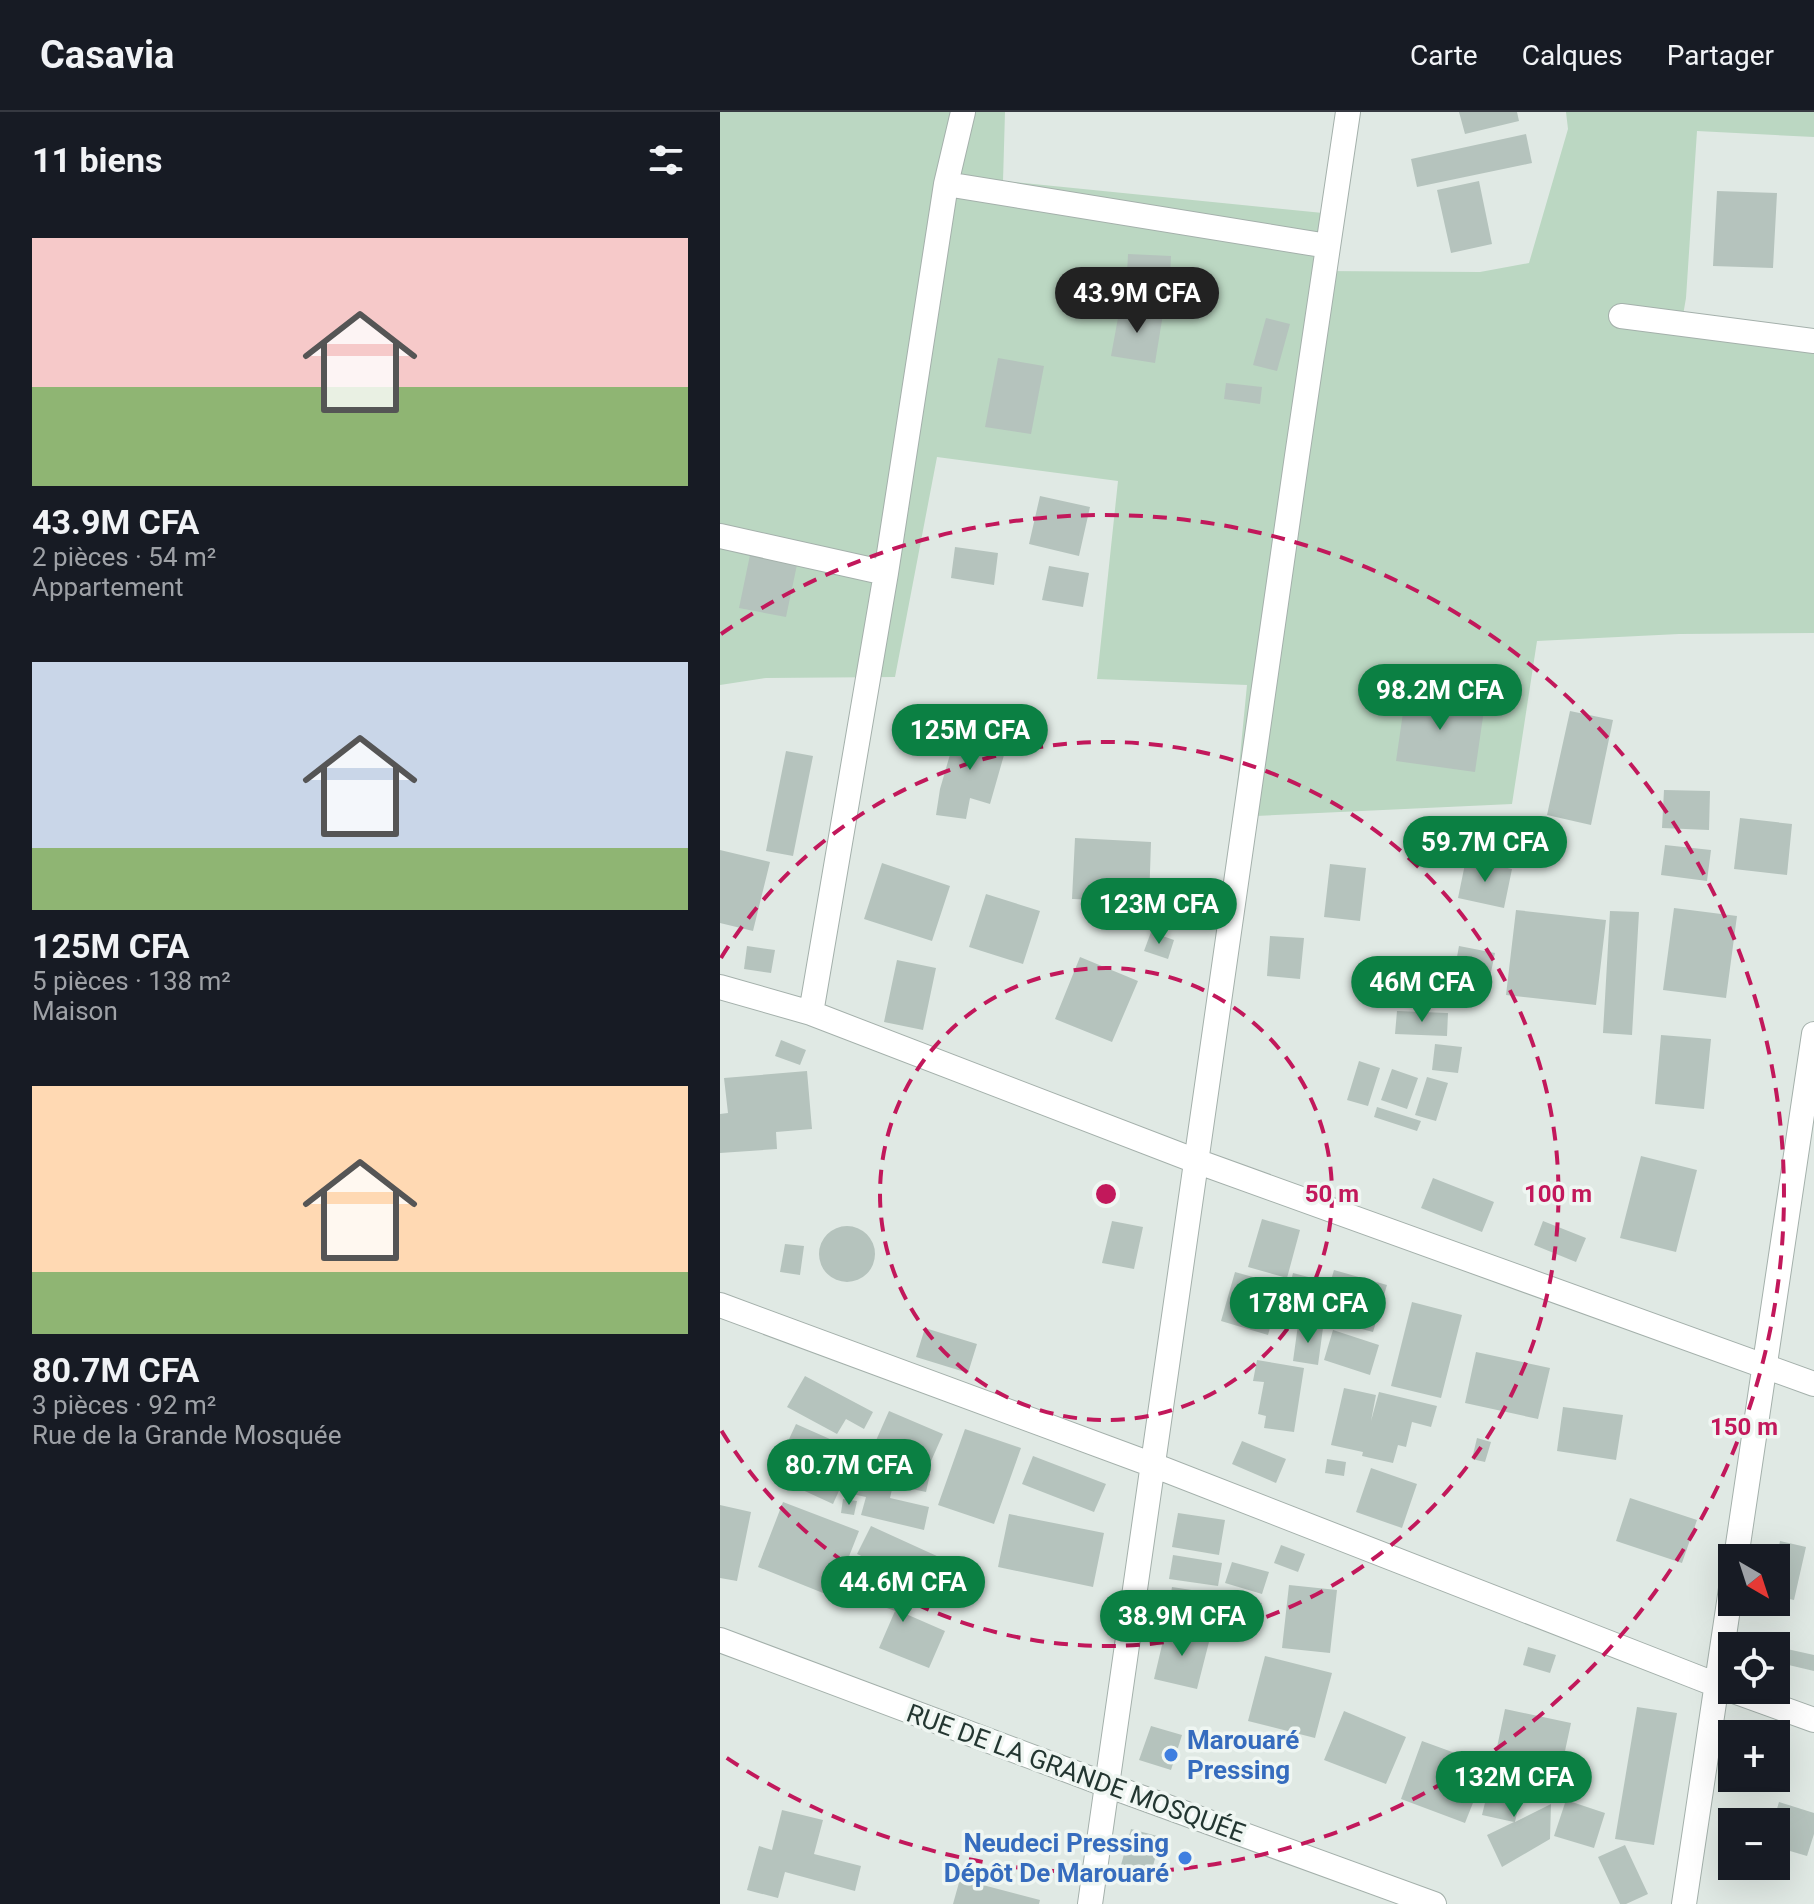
<!DOCTYPE html>
<html lang="fr">
<meta charset="utf-8">
<style>
:root{--surface:#171b24;--page:#20242c;--text:#f1f3f6;--muted:#9ea1a6;--line:#363941;--accent:#0b8043}
body{margin:0;font-family:Roboto,sans-serif;background:var(--page);color:var(--text);height:100vh;display:flex;flex-direction:column;font-size:30px;white-space:nowrap}
*{box-sizing:border-box;margin:0}
p{font-size:26px;color:var(--muted)}
.icon{flex:none;width:44px;height:44px;fill:none;stroke:currentColor;stroke-width:2;stroke-linecap:round;stroke-linejoin:round}
.map{position:relative;flex:1;overflow:hidden}
.details{display:flex;flex-direction:column;background:var(--surface);width:720px}
.details>*{flex:none}
.needle{width:52px;rotate:141deg}
.fabs{position:absolute;left:998px;top:1432px;display:grid;gap:16px}
.fabs a{display:grid;place-items:center;width:72px;height:72px;border-radius:0px;background:var(--surface);box-shadow:0 8px 32px #0002;font-size:40px}
.price{position:absolute;translate:-50% -68px;padding:0 18px;border-radius:28px;background:var(--accent);color:#fff;font-size:26px;line-height:52px;filter:drop-shadow(0 2px 4px #0008)}
.price::after{content:'';position:absolute;left:50%;top:48px;width:24px;height:18px;margin-left:-12px;background:inherit;clip-path:polygon(0 0,100% 0,50% 100%)}
.price.on{background:#222;color:#fff}
ul{padding:0;list-style:none}
li{display:grid;align-content:center;gap:16px;height:424px;padding:0 32px}
li span{display:grid;place-items:center;height:248px;border-radius:0px;color:#555}
li>.icon{margin-inline-start:auto}
span .icon{width:144px;height:144px;fill:#fffc;stroke-width:1}
li b{font-size:34px}
h2{display:flex;justify-content:space-between;align-items:center;height:96px;padding:0 32px;font-size:34px}
header{display:flex;align-items:center;gap:48px;box-sizing:border-box;height:112px;padding:0 40px;background:var(--surface);border-bottom:2px solid var(--line)}
header strong{font-size:38px}
nav{display:flex;gap:44px;margin-inline-start:auto;font-size:28px}
main{display:flex;flex:1;min-height:0}
.map>svg:first-child{display:block}
</style>
<header>
<strong>Casavia</strong>
<nav><a>Carte</a><a>Calques</a><a>Partager</a></nav>
</header>
<main>
<section class="details">
<h2>11 biens<svg class="icon" aria-label="filters" viewBox="0 0 24 24"><path d="M4 7h16M4 17h16"/><circle cx="9" cy="7" r="2"/><circle cx="15" cy="17" r="2"/></svg></h2>
<ul>
<li><span style="background:linear-gradient(#f6c9c9 60%,#8fb573 0)"><svg class="icon" aria-label="home" viewBox="0 0 24 24"><path d="M3 11l9-7 9 7M6 9v11h12V9"/></svg></span><div><b>43.9M CFA</b><p>2 pièces · 54 m²</p><p>Appartement</p></div></li>
<li><span style="background:linear-gradient(#c9d6e8 75%,#8fb573 0)"><svg class="icon" aria-label="home" viewBox="0 0 24 24"><path d="M3 11l9-7 9 7M6 9v11h12V9"/></svg></span><div><b>125M CFA</b><p>5 pièces · 138 m²</p><p>Maison</p></div></li>
<li><span style="background:linear-gradient(#ffd9b3 75%,#8fb573 0)"><svg class="icon" aria-label="home" viewBox="0 0 24 24"><path d="M3 11l9-7 9 7M6 9v11h12V9"/></svg></span><div><b>80.7M CFA</b><p>3 pièces · 92 m²</p><p>Rue de la Grande Mosquée</p></div></li>
</ul>
</section>
<div class="map">
<svg width="1094" height="1792" viewBox="0 0 1094 1792">
<rect width="100%" height="100%" fill="#e0e9e4"/>
<!-- green -->
<path fill="#bbd7c2" d="M 0,0 L 285,0 L 283,69 L 603,101 L 600,159 L 760,160 L 809,151 L 848,17 L 846,0 L 1094,0 L 1094,25 L 977,19 L 966,186 L 961,215 L 1094,222 L 1094,521 L 959,522 L 817,529 L 792,692 L 514,705 L 527,573 L 377,567 L 398,369 L 217,345 L 175,565 L 46,566 L 0,573 Z"/>
<!-- building -->
<path fill="#b5c3bd" d="M 739,0 L 797,0 L 799,9 L 745,22 Z
M 806,22 L 812,51 L 697,75 L 691,47 Z
M 759,69 L 772,132 L 731,141 L 717,78 Z
M 997,79 L 1057,81 L 1053,156 L 993,154 Z
M 408,142 L 451,144 L 449,184 L 406,182 Z
M 400,195 L 443,202 L 435,251 L 391,244 Z
M 546,206 L 570,212 L 557,259 L 533,253 Z
M 278,246 L 324,254 L 311,322 L 265,315 Z
M 506,271 L 542,275 L 540,292 L 504,287 Z
M 320,384 L 370,395 L 359,444 L 309,432 Z
M 235,435 L 278,441 L 274,473 L 231,466 Z
M 31,438 L 78,448 L 66,505 L 19,496 Z
M 329,454 L 369,461 L 363,495 L 322,488 Z
M 686,580 L 765,591 L 755,660 L 676,649 Z
M 850,599 L 893,608 L 871,713 L 827,703 Z
M 238,615 L 288,629 L 270,692 L 250,686 L 246,707 L 216,703 L 220,677 Z
M 66,639 L 93,644 L 73,744 L 46,739 Z
M 944,678 L 990,679 L 989,718 L 942,716 Z
M 1020,706 L 1072,712 L 1067,763 L 1014,757 Z
M 355,726 L 431,730 L 429,790 L 352,787 Z
M 945,733 L 991,738 L 987,769 L 941,763 Z
M 0,738 L 50,750 L 33,819 L 0,811 Z
M 746,747 L 792,757 L 784,796 L 738,786 Z
M 162,751 L 230,774 L 212,829 L 144,807 Z
M 610,752 L 646,756 L 640,809 L 604,805 Z
M 266,782 L 320,799 L 303,852 L 249,835 Z
M 954,796 L 1017,804 L 1006,886 L 943,878 Z
M 796,798 L 886,808 L 876,893 L 786,883 Z
M 890,799 L 919,800 L 912,923 L 883,921 Z
M 431,820 L 454,828 L 448,847 L 424,839 Z
M 550,824 L 584,826 L 580,867 L 547,864 Z
M 27,834 L 55,838 L 51,861 L 24,857 Z
M 739,834 L 775,841 L 766,884 L 731,877 Z
M 360,845 L 418,869 L 392,930 L 335,907 Z
M 177,848 L 216,856 L 203,918 L 164,910 Z
M 677,899 L 728,901 L 727,924 L 675,922 Z
M 941,923 L 991,927 L 984,997 L 935,992 Z
M 61,928 L 86,938 L 80,953 L 55,944 Z
M 715,932 L 742,935 L 738,961 L 712,958 Z
M 639,949 L 660,956 L 648,994 L 627,988 Z
M 672,957 L 698,966 L 687,997 L 661,988 Z
M 87,959 L 92,1017 L 56,1020 L 57,1037 L 0,1041 L 0,1002 L 8,1001 L 4,966 Z
M 707,965 L 728,971 L 716,1009 L 695,1003 Z
M 657,995 L 701,1009 L 697,1019 L 654,1005 Z
M 921,1044 L 977,1058 L 956,1140 L 900,1126 Z
M 713,1066 L 774,1090 L 762,1120 L 701,1096 Z
M 542,1107 L 580,1118 L 567,1166 L 528,1155 Z
M 392,1109 L 423,1115 L 414,1157 L 382,1151 Z
M 823,1109 L 866,1126 L 856,1150 L 814,1133 Z
M99 1142a28 28 0 1 1 56 0a28 28 0 1 1-56 0Z
M 65,1132 L 84,1134 L 80,1163 L 60,1160 Z
M 614,1158 L 667,1173 L 653,1220 L 600,1206 Z
M 515,1160 L 562,1173 L 548,1223 L 501,1209 Z
M 573,1161 L 600,1168 L 591,1204 L 564,1197 Z
M 692,1190 L 742,1203 L 721,1286 L 671,1274 Z
M 578,1213 L 603,1216 L 598,1253 L 573,1249 Z
M 205,1216 L 257,1232 L 248,1261 L 196,1245 Z
M 613,1218 L 659,1233 L 650,1263 L 604,1248 Z
M 756,1240 L 830,1256 L 818,1307 L 745,1291 Z
M 537,1248 L 584,1256 L 574,1320 L 544,1316 L 546,1304 L 538,1302 L 544,1270 L 533,1269 Z
M 85,1264 L 153,1300 L 144,1317 L 126,1307 L 117,1322 L 67,1295 Z
M 624,1276 L 656,1283 L 651,1309 L 659,1280 L 717,1294 L 711,1315 L 692,1310 L 686,1335 L 678,1333 L 673,1351 L 642,1344 L 643,1340 L 611,1333 Z
M 843,1295 L 903,1303 L 896,1348 L 837,1339 Z
M 169,1299 L 223,1322 L 208,1356 L 154,1333 Z
M 76,1312 L 137,1339 L 113,1392 L 52,1364 Z
M 245,1317 L 301,1336 L 274,1412 L 218,1393 Z
M 757,1326 L 771,1330 L 765,1350 L 752,1347 Z
M 522,1329 L 566,1347 L 556,1371 L 512,1352 Z
M 142,1344 L 210,1362 L 206,1380 L 173,1373 L 170,1386 L 209,1395 L 204,1418 L 141,1403 L 146,1385 L 132,1382 Z
M 313,1344 L 386,1372 L 374,1400 L 302,1372 Z
M 607,1347 L 626,1350 L 624,1364 L 605,1361 Z
M 651,1356 L 697,1372 L 682,1416 L 636,1400 Z
M 910,1386 L 977,1408 L 962,1451 L 896,1429 Z
M 123,1387 L 137,1389 L 134,1403 L 121,1401 Z
M 63,1390 L 139,1419 L 113,1485 L 38,1455 Z
M 0,1393 L 31,1400 L 17,1469 L 0,1466 Z
M 458,1401 L 505,1408 L 499,1443 L 452,1435 Z
M 289,1402 L 384,1421 L 373,1475 L 278,1455 Z
M 151,1414 L 230,1450 L 217,1479 L 137,1442 Z
M 1060,1429 L 1086,1435 L 1074,1488 L 1056,1484 L 1056,1448 Z
M 561,1433 L 585,1442 L 578,1460 L 554,1451 Z
M 453,1443 L 502,1451 L 498,1474 L 449,1467 Z
M 512,1450 L 549,1460 L 542,1482 L 505,1471 Z
M 144,1464 L 193,1482 L 186,1502 L 225,1519 L 209,1556 L 159,1536 L 175,1499 L 137,1485 Z
M 569,1473 L 617,1478 L 610,1541 L 562,1536 Z
M 452,1475 L 491,1481 L 487,1513 L 447,1507 Z
M 501,1480 L 542,1491 L 537,1510 L 496,1499 Z
M 446,1516 L 490,1526 L 477,1577 L 434,1567 Z
M 808,1535 L 836,1543 L 830,1561 L 803,1553 Z
M 1058,1535 L 1094,1543 L 1094,1559 L 1056,1550 Z
M 545,1544 L 612,1561 L 595,1626 L 528,1609 Z
M 917,1595 L 957,1601 L 934,1733 L 895,1727 Z
M 785,1597 L 851,1611 L 842,1653 L 776,1640 Z
M 624,1599 L 686,1625 L 666,1672 L 604,1648 Z
M 431,1614 L 462,1623 L 451,1658 L 419,1648 Z
M 702,1629 L 768,1653 L 745,1711 L 681,1687 Z
M 821,1655 L 851,1664 L 843,1689 L 813,1680 Z
M 773,1658 L 805,1666 L 795,1710 L 831,1692 L 830,1727 L 782,1755 L 767,1723 L 794,1710 L 762,1703 Z
M 846,1688 L 885,1701 L 874,1736 L 834,1724 Z
M 1059,1690 L 1094,1701 L 1094,1722 L 1087,1744 L 1056,1735 L 1056,1710 L 1053,1710 Z
M 62,1698 L 103,1708 L 94,1742 L 141,1754 L 135,1779 L 65,1760 L 58,1786 L 27,1778 L 39,1734 L 52,1738 Z
M 411,1717 L 441,1725 L 431,1761 L 401,1753 Z
M 905,1733 L 928,1782 L 906,1792 L 900,1792 L 878,1745 Z
M 240,1767 L 320,1788 L 319,1792 L 233,1792 Z"/>
<g fill="none" stroke-linecap="round" stroke-linejoin="round">
<!-- minor casing -->
<g stroke="#a4b0ab" stroke-width="26">
<path id="minor" d="M 226,72 L 608,134
M 901,204 L 1094,229
M 0,424 L 166,461
M 0,875 L 91,901 L 476,1049 L 1094,1272
M 91,901 L 166,461 L 226,72 L 243,0
M 0,1193 L 433,1353 L 997,1573 L 1094,1608
M 1016,1446 L 1094,922
M 370,1792 L 577,344 L 628,0
M 964,1792 L 1012,1470"/>
</g>
<!-- tertiary casing -->
<g stroke="#a4b0ab" stroke-width="26">
<path id="tertiary" d="M 0,1528 L 387,1673 L 714,1792"/>
</g>
<!-- minor -->
<use href="#minor" stroke="#fff" stroke-width="24"/>
<!-- tertiary -->
<use href="#tertiary" stroke="#fff" stroke-width="24"/>
</g>
<!-- distance rings -->
<g fill="none" stroke="#c2185b" stroke-width="4" stroke-dasharray="14 10">
<circle cx="386" cy="1082" r="226"/>
<path d="M1 846A452 452 0 1 1 1 1318"/>
<path d="M1 522A679 679 0 1 1 1 1642"/>
</g>
<!-- markers -->
<g fill="#3f7fe0" stroke="#eff6f2" stroke-width="3">
<circle cx="451" cy="1643" r="8"/>
<circle cx="465" cy="1746" r="8"/>
</g>
<g text-anchor="middle" stroke-width="7" stroke-linejoin="round" paint-order="stroke">
<!-- shop labels -->
<g font-size="26" font-weight="bold" fill="#366cbe" stroke="#eff6f2" text-anchor="start">
<text x="467" y="1637">Marouaré<tspan x="467" dy="30">Pressing</tspan></text>
<text x="449" y="1740" text-anchor="end">Neudeci Pressing<tspan x="449" dy="30">Dépôt De Marouaré</tspan></text>
</g>
<!-- street labels -->
<g font-size="26" fill="#233631" stroke="#eff6f2">
<text transform="translate(356 1661) rotate(20)" y="9">RUE DE LA GRANDE MOSQUÉE</text>
</g>
</g>
<circle cx="386" cy="1082" r="12" fill="#c2185b" stroke="#eff6f2" stroke-width="4"/>
<g font-size="24" text-anchor="middle" font-weight="bold" fill="#c2185b" stroke="#eff6f2" stroke-width="7" stroke-linejoin="round" paint-order="stroke">
<text x="612" y="1090">50 m</text>
<text x="838" y="1090">100 m</text>
<text x="1024" y="1323">150 m</text>
</g>
</svg>
<div class="fabs">
<a><svg class="needle" viewBox="-14 -14 28 28"><path d="M0-13l5 13h-10z" fill="#e53935"/><path d="M0 13l5-13h-10z" fill="#9ea1a6"/></svg></a>
<a><svg class="icon" aria-label="locate" viewBox="0 0 24 24"><circle cx="12" cy="12" r="6"/><path d="M12 2v4M12 18v4M2 12h4M18 12h4"/></svg></a>
<a>+</a>
<a>−</a>
</div>
<b class="price on" style="left:417px;top:223px">43.9M CFA</b>
<b class="price" style="left:720px;top:620px">98.2M CFA</b>
<b class="price" style="left:250px;top:660px">125M CFA</b>
<b class="price" style="left:765px;top:772px">59.7M CFA</b>
<b class="price" style="left:439px;top:834px">123M CFA</b>
<b class="price" style="left:702px;top:912px">46M CFA</b>
<b class="price" style="left:588px;top:1233px">178M CFA</b>
<b class="price" style="left:129px;top:1395px">80.7M CFA</b>
<b class="price" style="left:183px;top:1512px">44.6M CFA</b>
<b class="price" style="left:462px;top:1546px">38.9M CFA</b>
<b class="price" style="left:794px;top:1707px">132M CFA</b>
</div>
</main>
